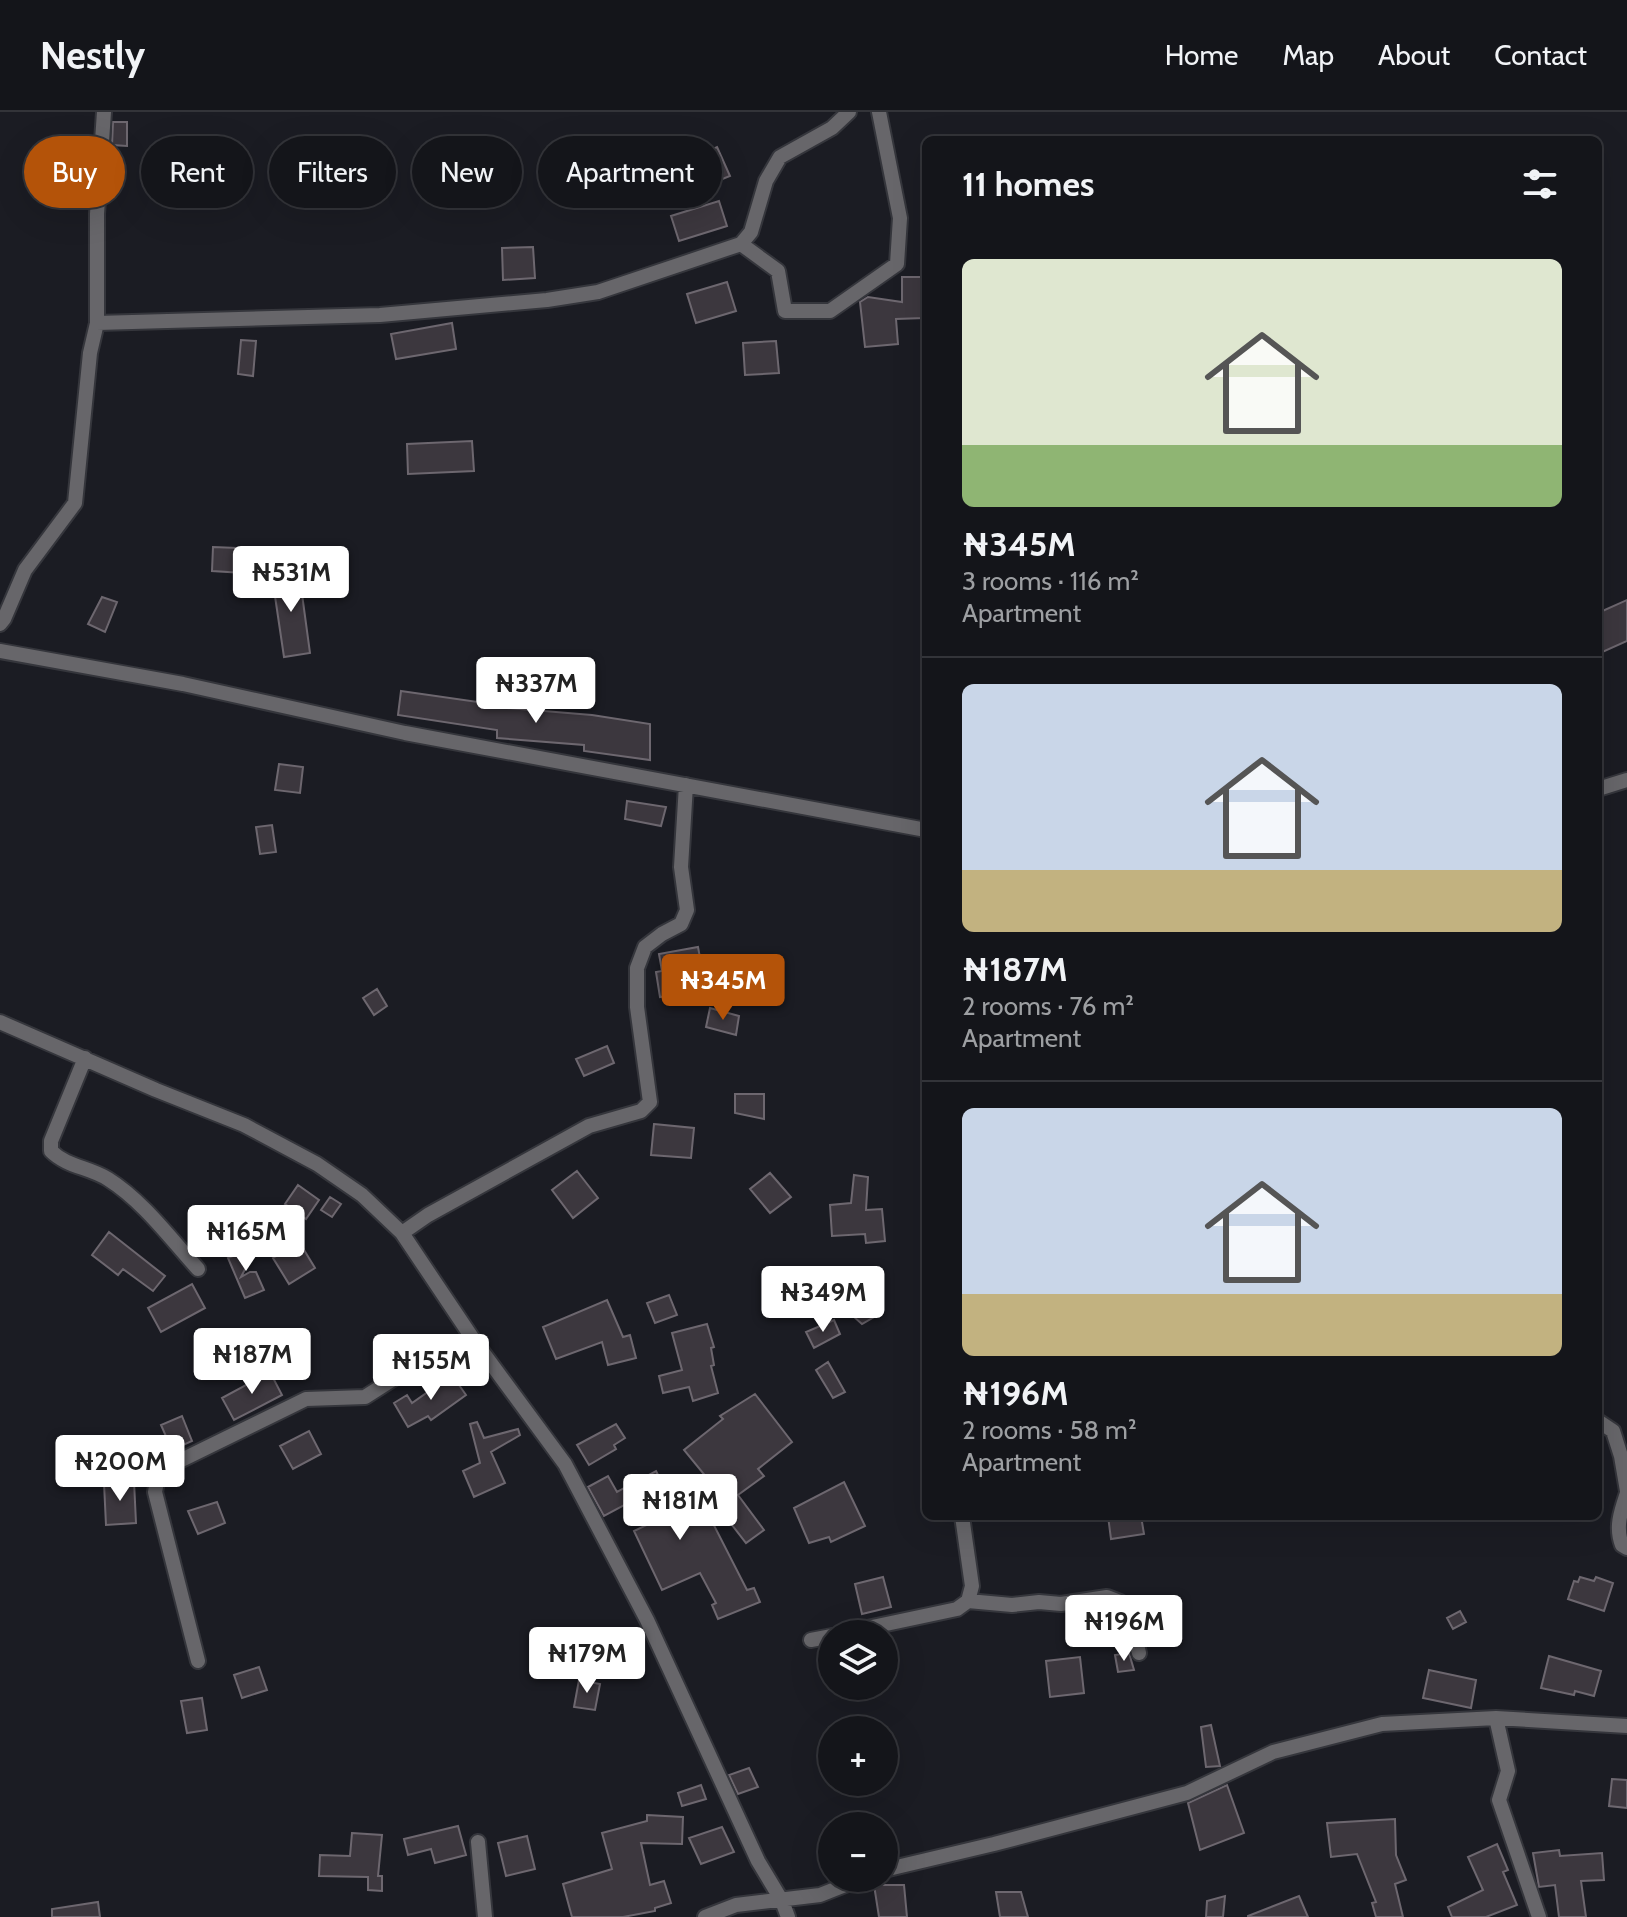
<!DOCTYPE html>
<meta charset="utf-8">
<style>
:root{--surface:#14151a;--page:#212227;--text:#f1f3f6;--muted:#9d9fa2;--line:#333439;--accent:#b45309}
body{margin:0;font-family:Cabin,sans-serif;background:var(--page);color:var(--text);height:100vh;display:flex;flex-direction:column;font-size:30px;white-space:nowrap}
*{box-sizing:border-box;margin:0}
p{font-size:26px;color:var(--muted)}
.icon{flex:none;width:44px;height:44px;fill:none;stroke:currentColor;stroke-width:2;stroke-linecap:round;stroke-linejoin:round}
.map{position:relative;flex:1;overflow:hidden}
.panel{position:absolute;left:922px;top:24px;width:680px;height:1384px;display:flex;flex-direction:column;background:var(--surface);border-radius:12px;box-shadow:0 8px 32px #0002,0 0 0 2px var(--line)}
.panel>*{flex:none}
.top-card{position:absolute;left:24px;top:24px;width:760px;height:72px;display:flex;gap:16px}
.tools{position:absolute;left:818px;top:1508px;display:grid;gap:16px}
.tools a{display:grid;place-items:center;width:80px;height:80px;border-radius:50%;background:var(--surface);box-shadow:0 8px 32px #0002,0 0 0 2px var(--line);font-size:40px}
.price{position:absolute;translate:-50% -68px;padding:0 18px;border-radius:8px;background:#fff;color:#222;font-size:26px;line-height:52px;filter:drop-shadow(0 2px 4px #0008)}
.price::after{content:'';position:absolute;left:50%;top:48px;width:24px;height:18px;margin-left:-12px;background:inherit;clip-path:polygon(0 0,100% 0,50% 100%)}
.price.on{background:var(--accent);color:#fff}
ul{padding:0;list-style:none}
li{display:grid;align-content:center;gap:16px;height:424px;padding:0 40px}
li+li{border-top:2px solid var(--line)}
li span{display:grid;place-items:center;height:248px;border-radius:12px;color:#555}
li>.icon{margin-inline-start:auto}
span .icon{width:144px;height:144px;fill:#fffc;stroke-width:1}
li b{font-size:34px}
h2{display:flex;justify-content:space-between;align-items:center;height:96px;padding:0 40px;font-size:34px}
.pill{padding:0 28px;border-radius:36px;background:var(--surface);box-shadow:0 8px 32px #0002,0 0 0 2px var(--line);font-size:28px;line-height:72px}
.pill.on{background:var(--accent);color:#fff}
header{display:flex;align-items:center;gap:48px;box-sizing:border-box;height:112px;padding:0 40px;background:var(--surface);border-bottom:2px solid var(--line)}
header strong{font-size:38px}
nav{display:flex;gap:44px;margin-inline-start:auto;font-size:28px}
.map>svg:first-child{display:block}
</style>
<header>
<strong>Nestly</strong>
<nav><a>Home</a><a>Map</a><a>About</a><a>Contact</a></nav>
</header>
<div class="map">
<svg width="1627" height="1805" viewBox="0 0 1627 1805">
<rect width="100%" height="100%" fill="#1b1c23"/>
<!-- building -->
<path fill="#3c373e" stroke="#6d676f" stroke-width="2" d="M 113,10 L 127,10 L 127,34 L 112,33 Z
M 717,35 L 730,64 L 715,70 L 703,42 Z
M 719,89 L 727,114 L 679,129 L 671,104 Z
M 533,135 L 535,166 L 503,168 L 502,136 Z
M 902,165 L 923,165 L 924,206 L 896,207 L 898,232 L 865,235 L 860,190 L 868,185 L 902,190 Z
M 727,170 L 736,199 L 696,211 L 687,182 Z
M 452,211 L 456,237 L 396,247 L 391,222 Z
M 241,228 L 256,229 L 253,264 L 238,262 Z
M 776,229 L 779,261 L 745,263 L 743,231 Z
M 472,329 L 474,359 L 408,362 L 407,332 Z
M 213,435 L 263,437 L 262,462 L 212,459 Z
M 299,460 L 310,541 L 284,545 L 272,464 Z
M 102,485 L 117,490 L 105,520 L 88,512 Z
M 1627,488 L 1627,529 L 1598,542 L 1598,501 Z
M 401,579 L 485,591 L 484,594 L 592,603 L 650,612 L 650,648 L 584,639 L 584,633 L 497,626 L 497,618 L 398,603 Z
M 279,652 L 303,655 L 300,681 L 275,678 Z
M 627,689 L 666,695 L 661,714 L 625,707 Z
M 272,713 L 276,740 L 260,742 L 256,715 Z
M 698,835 L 706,878 L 660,885 L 656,860 L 662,859 L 659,842 Z
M 377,877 L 387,894 L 374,903 L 363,886 Z
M 710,896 L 739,904 L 736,923 L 706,915 Z
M 607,934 L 614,951 L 584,964 L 576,947 Z
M 735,982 L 764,982 L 764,1007 L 735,1001 Z
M 654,1012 L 694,1016 L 691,1046 L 651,1043 Z
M 577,1059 L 598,1086 L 573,1106 L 552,1078 Z
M 770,1061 L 791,1085 L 770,1101 L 750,1077 Z
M 854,1063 L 868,1065 L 866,1098 L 882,1097 L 885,1129 L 866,1131 L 865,1122 L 832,1124 L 830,1093 L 851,1091 Z
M 298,1073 L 319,1088 L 306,1107 L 285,1092 Z
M 330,1085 L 341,1092 L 332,1105 L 321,1098 Z
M 109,1120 L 165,1164 L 153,1179 L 123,1157 L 118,1163 L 92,1143 Z
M 296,1133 L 301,1133 L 315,1156 L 289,1172 L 273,1146 Z
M 257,1134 L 241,1165 L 250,1160 L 256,1160 L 264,1178 L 245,1186 L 228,1146 Z
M 192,1172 L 205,1196 L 161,1220 L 148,1196 Z
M 669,1183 L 677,1203 L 655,1211 L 647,1191 Z
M 853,1187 L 874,1205 L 862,1212 L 845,1197 Z
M 607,1188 L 623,1225 L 630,1223 L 636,1246 L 608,1253 L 602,1230 L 556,1247 L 543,1215 Z
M 834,1208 L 840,1222 L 814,1236 L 806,1220 Z
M 707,1212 L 714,1235 L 711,1236 L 714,1253 L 711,1254 L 718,1281 L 693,1289 L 689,1275 L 663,1281 L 659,1264 L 682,1258 L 672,1221 Z
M 828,1250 L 845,1280 L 833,1286 L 816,1258 Z
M 270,1260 L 282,1283 L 234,1308 L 222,1286 Z
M 452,1263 L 466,1283 L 431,1308 L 428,1304 L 408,1315 L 394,1291 L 407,1283 L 412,1291 Z
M 755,1282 L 792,1330 L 758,1357 L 764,1364 L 738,1383 L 764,1418 L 746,1431 L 704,1377 L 712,1372 L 684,1338 L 723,1307 L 720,1304 Z
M 182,1304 L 192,1329 L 172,1338 L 161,1313 Z
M 477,1310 L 484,1326 L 518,1317 L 520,1323 L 491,1340 L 505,1371 L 474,1385 L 463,1359 L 480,1351 L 470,1312 Z
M 616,1312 L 625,1326 L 614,1333 L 616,1337 L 589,1353 L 577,1333 Z
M 309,1319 L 321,1342 L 293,1357 L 280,1334 Z
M 656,1359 L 675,1396 L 699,1384 L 747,1478 L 754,1476 L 760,1490 L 718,1507 L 712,1493 L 716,1491 L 700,1461 L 662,1478 L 634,1419 L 655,1409 L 641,1384 L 604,1404 L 588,1375 L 608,1364 L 617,1380 Z
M 134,1369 L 136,1411 L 106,1413 L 104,1371 Z
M 844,1370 L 865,1414 L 831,1430 L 829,1425 L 809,1431 L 794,1396 Z
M 217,1390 L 225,1411 L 198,1422 L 188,1399 Z
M 1108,1404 L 1141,1404 L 1144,1422 L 1111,1427 Z
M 883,1465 L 891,1495 L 862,1502 L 855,1472 Z
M 1580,1465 L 1594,1469 L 1596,1465 L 1613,1471 L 1604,1499 L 1568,1487 L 1574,1469 L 1578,1470 Z
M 1460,1499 L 1466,1510 L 1453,1517 L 1447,1506 Z
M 1129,1541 L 1134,1558 L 1118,1560 L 1115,1543 Z
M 1549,1544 L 1601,1559 L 1594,1584 L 1575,1579 L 1574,1583 L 1541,1576 Z
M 1080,1545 L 1084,1581 L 1050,1585 L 1046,1549 Z
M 259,1555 L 267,1578 L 242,1586 L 234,1563 Z
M 1429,1558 L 1476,1568 L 1471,1596 L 1423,1586 Z
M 579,1568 L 600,1572 L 595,1598 L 574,1595 Z
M 202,1586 L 207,1618 L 187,1621 L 181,1589 Z
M 1211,1613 L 1220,1654 L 1206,1655 L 1201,1615 Z
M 749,1656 L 758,1675 L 738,1682 L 729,1663 Z
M 1612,1667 L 1627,1668 L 1627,1696 L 1609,1694 Z
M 701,1673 L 706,1687 L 682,1694 L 678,1681 Z
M 1227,1673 L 1244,1721 L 1200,1738 L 1188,1691 Z
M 647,1703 L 683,1705 L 682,1732 L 641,1731 L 650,1773 L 664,1769 L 671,1791 L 655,1796 L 655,1799 L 623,1805 L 572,1805 L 563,1772 L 612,1757 L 602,1721 L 647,1709 Z
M 1395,1707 L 1396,1743 L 1406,1768 L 1395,1772 L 1403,1805 L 1376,1805 L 1372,1791 L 1376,1790 L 1357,1742 L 1331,1745 L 1327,1711 Z
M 458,1714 L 466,1743 L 435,1751 L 431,1737 L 408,1743 L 404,1727 Z
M 722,1715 L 734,1740 L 701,1752 L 689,1726 Z
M 352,1721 L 382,1723 L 378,1764 L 382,1764 L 382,1779 L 368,1778 L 368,1765 L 319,1764 L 320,1743 L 350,1744 Z
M 527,1724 L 535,1757 L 506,1764 L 498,1731 Z
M 1497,1732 L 1508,1758 L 1503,1760 L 1517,1793 L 1486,1805 L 1452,1805 L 1448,1795 L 1483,1778 L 1468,1745 Z
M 1559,1738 L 1560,1744 L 1602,1741 L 1604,1768 L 1581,1769 L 1586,1805 L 1559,1805 L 1555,1773 L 1539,1775 L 1533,1741 Z
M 874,1773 L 904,1773 L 907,1805 L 879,1805 Z
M 996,1780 L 1021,1780 L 1028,1805 L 1000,1805 Z
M 1225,1784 L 1223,1805 L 1206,1805 L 1207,1789 Z
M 1299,1784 L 1308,1805 L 1248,1805 L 1248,1804 Z
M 98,1790 L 100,1805 L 52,1805 L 52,1797 Z"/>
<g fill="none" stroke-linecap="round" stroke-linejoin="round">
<!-- minor casing -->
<g stroke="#35363c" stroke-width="18">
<path id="minor" d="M 741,132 L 751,120 L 766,69 L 780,45 L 832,16 L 849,0
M 97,211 L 380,203 L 547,188 L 598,180 L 741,132 L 778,159 L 785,199 L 830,199 L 897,152 L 900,106 L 879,0
M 0,512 L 4,507 L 25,458 L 75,391 L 90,241 L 97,211 L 97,102 L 104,0
M 0,539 L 183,572 L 405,621 L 926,718
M 1598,677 L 1627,668
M 0,910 L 156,978 L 244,1013 L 317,1052 L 362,1083 L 402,1121 L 473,1227 L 565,1352 L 647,1508 L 758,1749 L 782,1789 L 788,1805
M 85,946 L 51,1029 L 51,1039 C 67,1055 89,1055 108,1067 C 143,1089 170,1126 198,1157
M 402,1121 L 428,1103 L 589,1014 L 641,999 L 650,990 L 637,895 L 637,856 L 645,835 L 662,822 L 681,812 L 687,798 L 681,755 L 686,673
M 1598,1309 L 1613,1319 L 1621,1344 L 1627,1379
M 1627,1381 C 1621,1399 1615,1415 1622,1433 L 1627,1436
M 968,1489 L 1012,1493 L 1039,1490 L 1061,1492 L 1107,1485 L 1120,1490 L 1131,1508 L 1139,1541
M 839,1522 L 957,1497 L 968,1489 L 972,1474 L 962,1404
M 811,1528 L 832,1524
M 198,1549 L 155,1380 L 159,1359 L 306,1287 L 365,1285 L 415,1253 L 446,1246 L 473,1227
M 1496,1606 L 1508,1659 L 1499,1688 L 1539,1805
M 478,1730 L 485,1805
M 884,1758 L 994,1732 L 1187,1681 L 1273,1640 L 1382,1612 L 1496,1606 L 1627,1614
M 705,1805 L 736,1793 L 820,1783 L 863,1766"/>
</g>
<!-- minor -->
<use href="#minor" stroke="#67666a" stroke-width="14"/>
</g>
</svg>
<div class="tools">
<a><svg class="icon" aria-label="layers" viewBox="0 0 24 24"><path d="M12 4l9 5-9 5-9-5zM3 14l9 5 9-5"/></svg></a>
<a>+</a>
<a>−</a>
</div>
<b class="price" style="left:291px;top:502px">₦531M</b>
<b class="price" style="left:536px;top:613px">₦337M</b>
<b class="price on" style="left:723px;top:910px">₦345M</b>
<b class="price" style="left:246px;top:1161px">₦165M</b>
<b class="price" style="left:823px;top:1222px">₦349M</b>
<b class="price" style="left:252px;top:1284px">₦187M</b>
<b class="price" style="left:431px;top:1290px">₦155M</b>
<b class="price" style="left:120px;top:1391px">₦200M</b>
<b class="price" style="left:680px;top:1430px">₦181M</b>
<b class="price" style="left:1124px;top:1551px">₦196M</b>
<b class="price" style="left:587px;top:1583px">₦179M</b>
<div class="top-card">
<a class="pill on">Buy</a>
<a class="pill">Rent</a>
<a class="pill">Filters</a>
<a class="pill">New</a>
<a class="pill">Apartment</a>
</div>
<section class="panel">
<h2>11 homes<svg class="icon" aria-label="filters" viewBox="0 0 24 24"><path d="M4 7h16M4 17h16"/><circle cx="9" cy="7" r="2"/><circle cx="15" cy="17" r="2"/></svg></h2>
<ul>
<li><span style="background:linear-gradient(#dfe7d0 75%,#8fb573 0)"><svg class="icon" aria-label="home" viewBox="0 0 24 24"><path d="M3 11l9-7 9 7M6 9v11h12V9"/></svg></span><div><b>₦345M</b><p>3 rooms · 116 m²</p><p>Apartment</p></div></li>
<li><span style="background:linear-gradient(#c9d6e8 75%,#c2b280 0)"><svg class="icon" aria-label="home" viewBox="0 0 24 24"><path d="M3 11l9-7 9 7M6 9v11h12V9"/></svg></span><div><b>₦187M</b><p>2 rooms · 76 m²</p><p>Apartment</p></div></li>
<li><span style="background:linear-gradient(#c9d6e8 75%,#c2b280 0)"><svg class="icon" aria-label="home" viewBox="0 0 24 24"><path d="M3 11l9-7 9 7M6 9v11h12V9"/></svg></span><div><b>₦196M</b><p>2 rooms · 58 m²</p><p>Apartment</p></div></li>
</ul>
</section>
</div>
